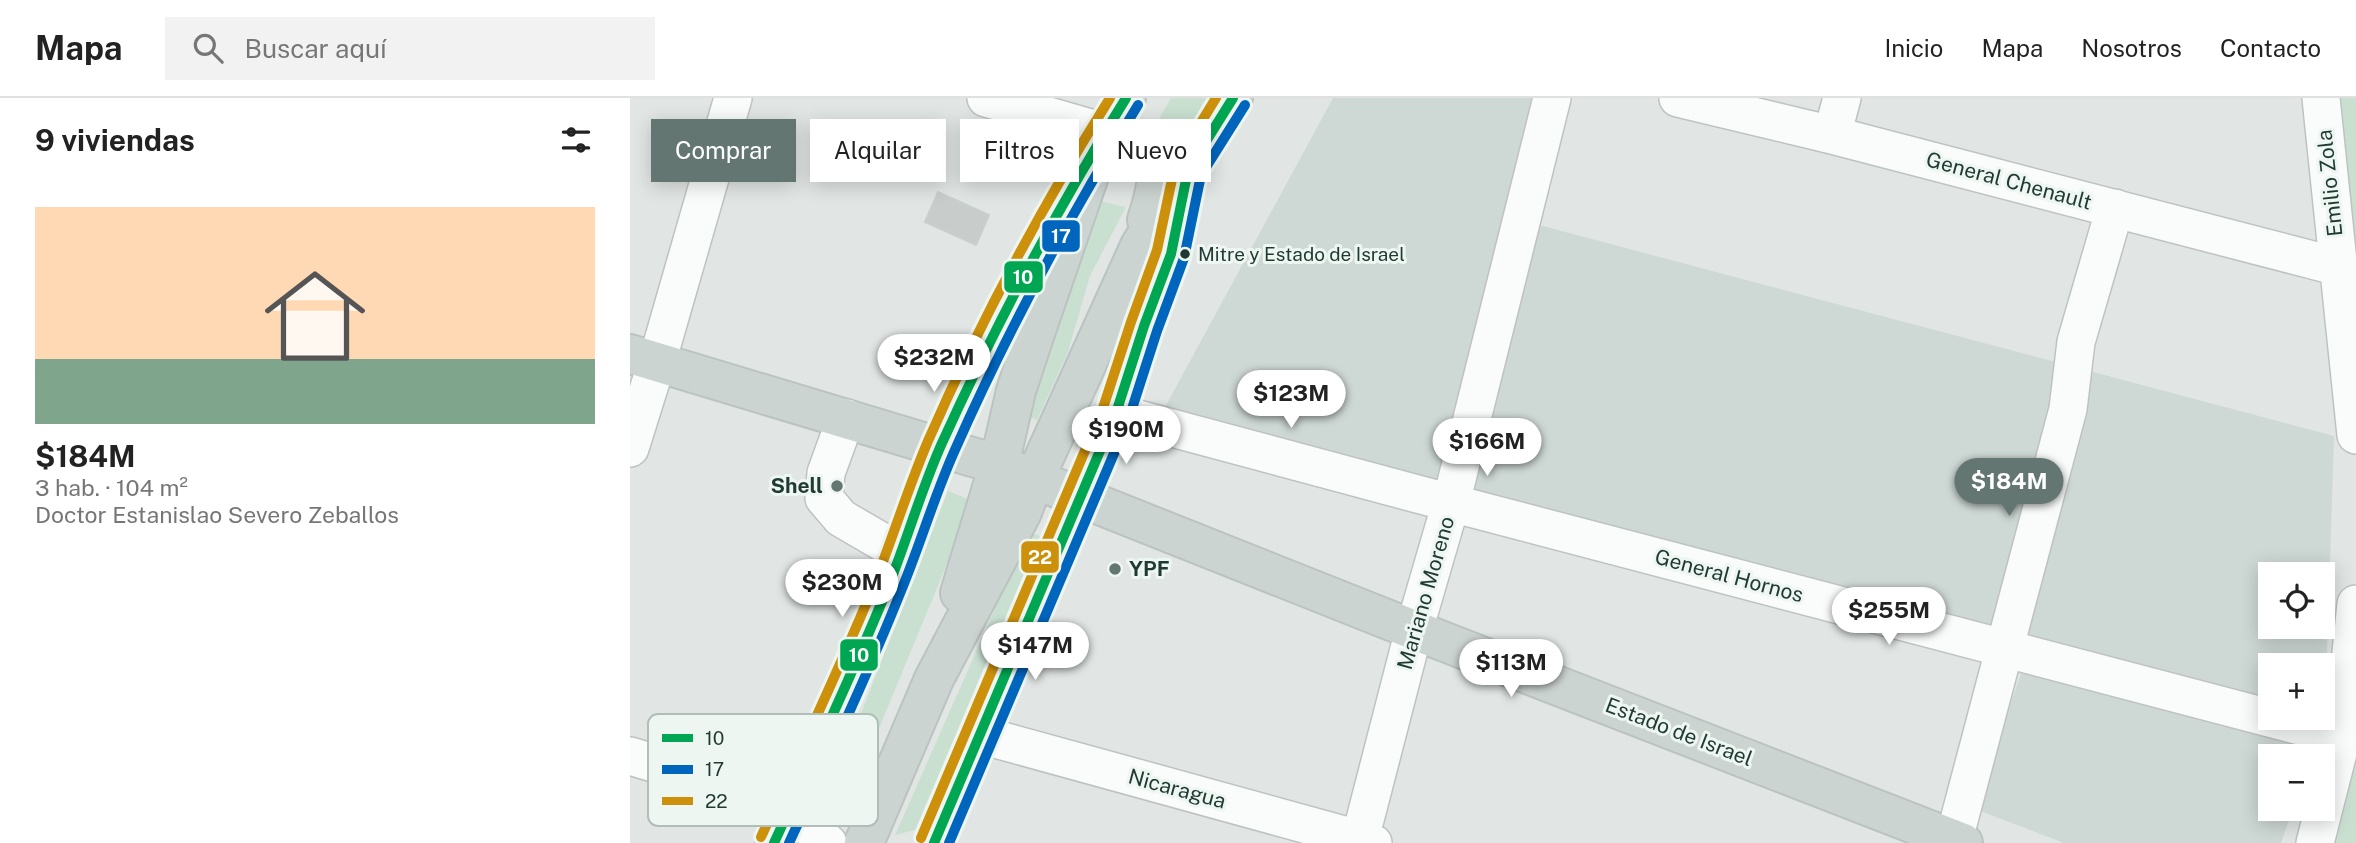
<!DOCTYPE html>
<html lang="es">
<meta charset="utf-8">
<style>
:root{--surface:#fff;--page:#f2f2f2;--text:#222;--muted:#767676;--line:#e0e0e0;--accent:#637671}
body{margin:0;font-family:"Public Sans",sans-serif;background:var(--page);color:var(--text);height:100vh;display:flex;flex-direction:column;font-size:26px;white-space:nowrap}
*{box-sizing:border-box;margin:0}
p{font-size:23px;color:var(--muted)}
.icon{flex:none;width:38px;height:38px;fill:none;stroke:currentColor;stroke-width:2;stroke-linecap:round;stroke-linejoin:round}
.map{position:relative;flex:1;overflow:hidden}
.drawer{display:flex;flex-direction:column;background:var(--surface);width:630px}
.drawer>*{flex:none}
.banner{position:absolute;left:21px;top:21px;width:665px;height:63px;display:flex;gap:14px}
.fabs{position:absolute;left:1628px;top:464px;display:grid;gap:14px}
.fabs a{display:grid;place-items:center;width:77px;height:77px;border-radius:0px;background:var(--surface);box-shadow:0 4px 18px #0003;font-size:35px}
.price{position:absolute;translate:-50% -60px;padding:0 16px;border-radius:24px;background:#fff;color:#222;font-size:23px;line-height:46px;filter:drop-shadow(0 2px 4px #0008)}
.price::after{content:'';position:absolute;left:50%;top:42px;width:21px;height:16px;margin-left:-10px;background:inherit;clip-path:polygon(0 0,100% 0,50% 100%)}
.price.current{background:var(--accent);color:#fff}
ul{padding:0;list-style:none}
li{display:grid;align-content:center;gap:14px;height:371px;padding:0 35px}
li+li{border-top:2px solid var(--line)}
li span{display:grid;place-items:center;height:217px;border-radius:0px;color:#555}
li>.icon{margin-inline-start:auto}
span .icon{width:126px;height:126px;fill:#fffc;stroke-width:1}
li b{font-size:30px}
h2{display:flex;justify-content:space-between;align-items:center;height:84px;padding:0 35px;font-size:30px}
.pill{padding:0 24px;border-radius:0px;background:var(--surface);box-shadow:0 4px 18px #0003;font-size:24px;line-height:63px}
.pill.current{background:var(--accent);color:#fff}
header{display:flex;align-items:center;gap:42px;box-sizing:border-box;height:98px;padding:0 35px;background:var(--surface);border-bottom:2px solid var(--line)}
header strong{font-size:33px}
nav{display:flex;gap:38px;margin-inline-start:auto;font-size:24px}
.search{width:490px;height:63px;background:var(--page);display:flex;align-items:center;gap:18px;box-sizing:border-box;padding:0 24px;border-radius:0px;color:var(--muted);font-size:26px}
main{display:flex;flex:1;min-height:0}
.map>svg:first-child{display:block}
</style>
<header>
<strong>Mapa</strong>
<div class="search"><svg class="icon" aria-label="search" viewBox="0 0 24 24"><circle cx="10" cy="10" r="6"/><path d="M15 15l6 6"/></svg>Buscar aquí</div>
<nav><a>Inicio</a><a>Mapa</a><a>Nosotros</a><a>Contacto</a></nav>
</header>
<main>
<section class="drawer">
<h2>9 viviendas<svg class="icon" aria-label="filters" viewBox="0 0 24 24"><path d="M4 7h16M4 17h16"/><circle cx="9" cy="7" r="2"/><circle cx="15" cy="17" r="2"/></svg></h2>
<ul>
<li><span style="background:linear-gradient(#ffd9b3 70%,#7fa58c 0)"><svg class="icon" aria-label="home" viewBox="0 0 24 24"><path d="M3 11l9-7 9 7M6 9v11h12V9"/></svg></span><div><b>$184M</b><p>3 hab. · 104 m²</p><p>Doctor Estanislao Severo Zeballos</p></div></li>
</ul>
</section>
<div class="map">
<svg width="1726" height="745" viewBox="0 0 1726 745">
<rect width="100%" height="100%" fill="#e1e6e4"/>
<!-- built -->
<path fill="#ced8d4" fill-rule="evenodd" d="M 703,0 L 915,0 L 894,123 L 1704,338 L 1695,619 L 1681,658 L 1640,658 L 1640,710 L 1663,711 L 1651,745 L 1434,745 L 1345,711 L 1403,540 L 528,322 ZM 1640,476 L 1692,476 L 1692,528 L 1640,528 ZM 1640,567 L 1692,567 L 1692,620 L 1640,620 Z"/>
<!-- green -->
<path fill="#c9e0d1" d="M 541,0 L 578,0 L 556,38 L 546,43 C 516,34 530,20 541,0 Z
M 1706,0 L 1726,0 L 1726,180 Z
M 457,100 L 496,109 L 460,178 L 438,254 L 407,322 L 391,315 Z
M 318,393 L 343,403 L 219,703 L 199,697 Z
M 399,434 L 410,438 L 285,732 L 265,737 Z
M 1726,647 L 1726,745 L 1702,745 Z"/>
<!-- building -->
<path fill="#c8cdcb" stroke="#c9cfcd" stroke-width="2" d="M 308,94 L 359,117 L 346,147 L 295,124 Z"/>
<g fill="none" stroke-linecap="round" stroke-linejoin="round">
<!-- minor casing -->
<g stroke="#bec3c1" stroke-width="40">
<path id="minor" d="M 1048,0 L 1202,37 L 1709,169
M 1691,0 L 1726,337
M 1202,37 L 1212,0
M 486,315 L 821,405 L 1712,639
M 216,320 L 196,375 L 194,400 L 211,420 L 271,455
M 0,350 L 27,264 L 103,0
M 351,637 L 743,745
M 0,658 L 136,699 L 159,712 L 198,745
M 144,745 L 179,672 L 271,455 L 311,349 L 370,221 L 474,34 L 356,0
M 304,745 L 486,315 L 514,228 L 541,156 L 557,77
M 729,745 L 784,532 L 821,405 L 922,0
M 1323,745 L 1438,311 L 1446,244 L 1485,110
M 1685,745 L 1712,639 L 1726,506"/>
</g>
<!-- major casing -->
<g stroke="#bbc3c1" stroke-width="42">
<path id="major" d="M 474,34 C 531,50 535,68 517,122
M 0,256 L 369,367 L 784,532 L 1333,745
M 330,495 L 369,367 L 386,293 L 403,241 L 474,34 L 496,0
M 234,745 L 304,581 L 392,414 L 404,382 L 510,148 L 603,0"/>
</g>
<!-- minor -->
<use href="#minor" stroke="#fafbfb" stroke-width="37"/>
<!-- major -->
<use href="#major" stroke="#ccd4d2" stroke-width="38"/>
<!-- bus-1 casing -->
<g stroke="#eef6f2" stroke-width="16">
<path id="bus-1" d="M 144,745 C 183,660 223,575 258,489 C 277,442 291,392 312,345 C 366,226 427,111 496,0
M 304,745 L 486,315 L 514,228 L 541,156 L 558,72 L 603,0"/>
</g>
<!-- bus-2 casing -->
<g stroke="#eef6f2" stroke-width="16">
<path id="bus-2" d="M 159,745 C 198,661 237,578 271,493 C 290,447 304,399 324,354 C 377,234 439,119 508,7
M 319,745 L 499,320 L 527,233 L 554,160 L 571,77 L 615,7"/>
</g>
<!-- bus-3 casing -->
<g stroke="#eef6f2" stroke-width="16">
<path id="bus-3" d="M 131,739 C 170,655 209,572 244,487 C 263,439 278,390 298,343 C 350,224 411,110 480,0
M 291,740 L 473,310 L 501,224 L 527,152 L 545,67 L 586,0"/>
</g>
<!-- bus-1 -->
<use href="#bus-1" stroke="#00a651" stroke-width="10"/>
<!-- bus-2 -->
<use href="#bus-2" stroke="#0065bd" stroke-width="10"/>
<!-- bus-3 -->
<use href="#bus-3" stroke="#cc900a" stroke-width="10"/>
</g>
<!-- markers -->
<circle fill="#1f3933" stroke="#eef6f2" stroke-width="2.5" cx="555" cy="156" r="6"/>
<g fill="#637671" stroke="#eef6f2" stroke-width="2.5">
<circle cx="207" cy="388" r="7"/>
<circle cx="485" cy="471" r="7"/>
</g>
<g text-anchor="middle" stroke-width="6" stroke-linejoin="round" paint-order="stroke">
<!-- bus labels -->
<g font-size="19" fill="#1f3933" stroke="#eef6f2" text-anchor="start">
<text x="568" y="163">Mitre y Estado de Israel</text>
</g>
<!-- street labels -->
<g font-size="21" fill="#1f3933" stroke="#eef6f2">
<text transform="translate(1379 83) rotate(15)" y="7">General Chenault</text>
<text transform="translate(1700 85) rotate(-96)" y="7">Emilio Zola</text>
<text transform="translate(1099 478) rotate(15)" y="7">General Hornos</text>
<text transform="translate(796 495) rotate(-74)" y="7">Mariano Moreno</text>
<text transform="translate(1049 634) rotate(21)" y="7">Estado de Israel</text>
<text transform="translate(547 691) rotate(15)" y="7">Nicaragua</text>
</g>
<!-- poi labels -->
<g font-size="21" font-weight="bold" fill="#1f3933" stroke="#eef6f2" text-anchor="end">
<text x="193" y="395">Shell</text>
<text x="499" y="478" text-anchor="start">YPF</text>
</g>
</g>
<!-- legend -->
<rect x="18" y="616" width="230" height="112" rx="10" fill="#eef6f2" stroke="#b0bdb9" stroke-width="2"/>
<rect x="32" y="636" width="31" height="8" fill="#00a651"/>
<rect x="32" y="667" width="31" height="9" fill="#0065bd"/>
<rect x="32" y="699" width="31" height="8" fill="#cc900a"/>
<g font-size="19" fill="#1f3933">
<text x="75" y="647">10</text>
<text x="75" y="678">17</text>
<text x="75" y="710">22</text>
</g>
<g stroke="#eef6f2" stroke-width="2.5">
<rect x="411" y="121" width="40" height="34" rx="7" fill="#0065bd"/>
<rect x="373" y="162" width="41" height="34" rx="7" fill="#00a651"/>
<rect x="390" y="442" width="40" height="34" rx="7" fill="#cc900a"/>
<rect x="209" y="540" width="40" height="34" rx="7" fill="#00a651"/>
</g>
<g font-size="19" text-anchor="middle" font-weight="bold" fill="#fff">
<text x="431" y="145">17</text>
<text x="393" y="186">10</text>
<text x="410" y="466">22</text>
<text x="229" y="564">10</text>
</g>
</svg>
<div class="fabs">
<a><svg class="icon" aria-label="locate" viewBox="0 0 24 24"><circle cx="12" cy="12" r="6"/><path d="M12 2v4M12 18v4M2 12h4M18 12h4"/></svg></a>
<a>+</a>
<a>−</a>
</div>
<b class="price" style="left:304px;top:296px">$232M</b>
<b class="price" style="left:661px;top:332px">$123M</b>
<b class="price" style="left:496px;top:368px">$190M</b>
<b class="price" style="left:857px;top:380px">$166M</b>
<b class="price current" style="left:1379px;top:420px">$184M</b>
<b class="price" style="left:212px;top:521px">$230M</b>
<b class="price" style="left:1259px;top:549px">$255M</b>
<b class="price" style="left:405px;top:584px">$147M</b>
<b class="price" style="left:881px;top:601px">$113M</b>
<div class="banner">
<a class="pill current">Comprar</a>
<a class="pill">Alquilar</a>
<a class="pill">Filtros</a>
<a class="pill">Nuevo</a>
</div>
</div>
</main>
